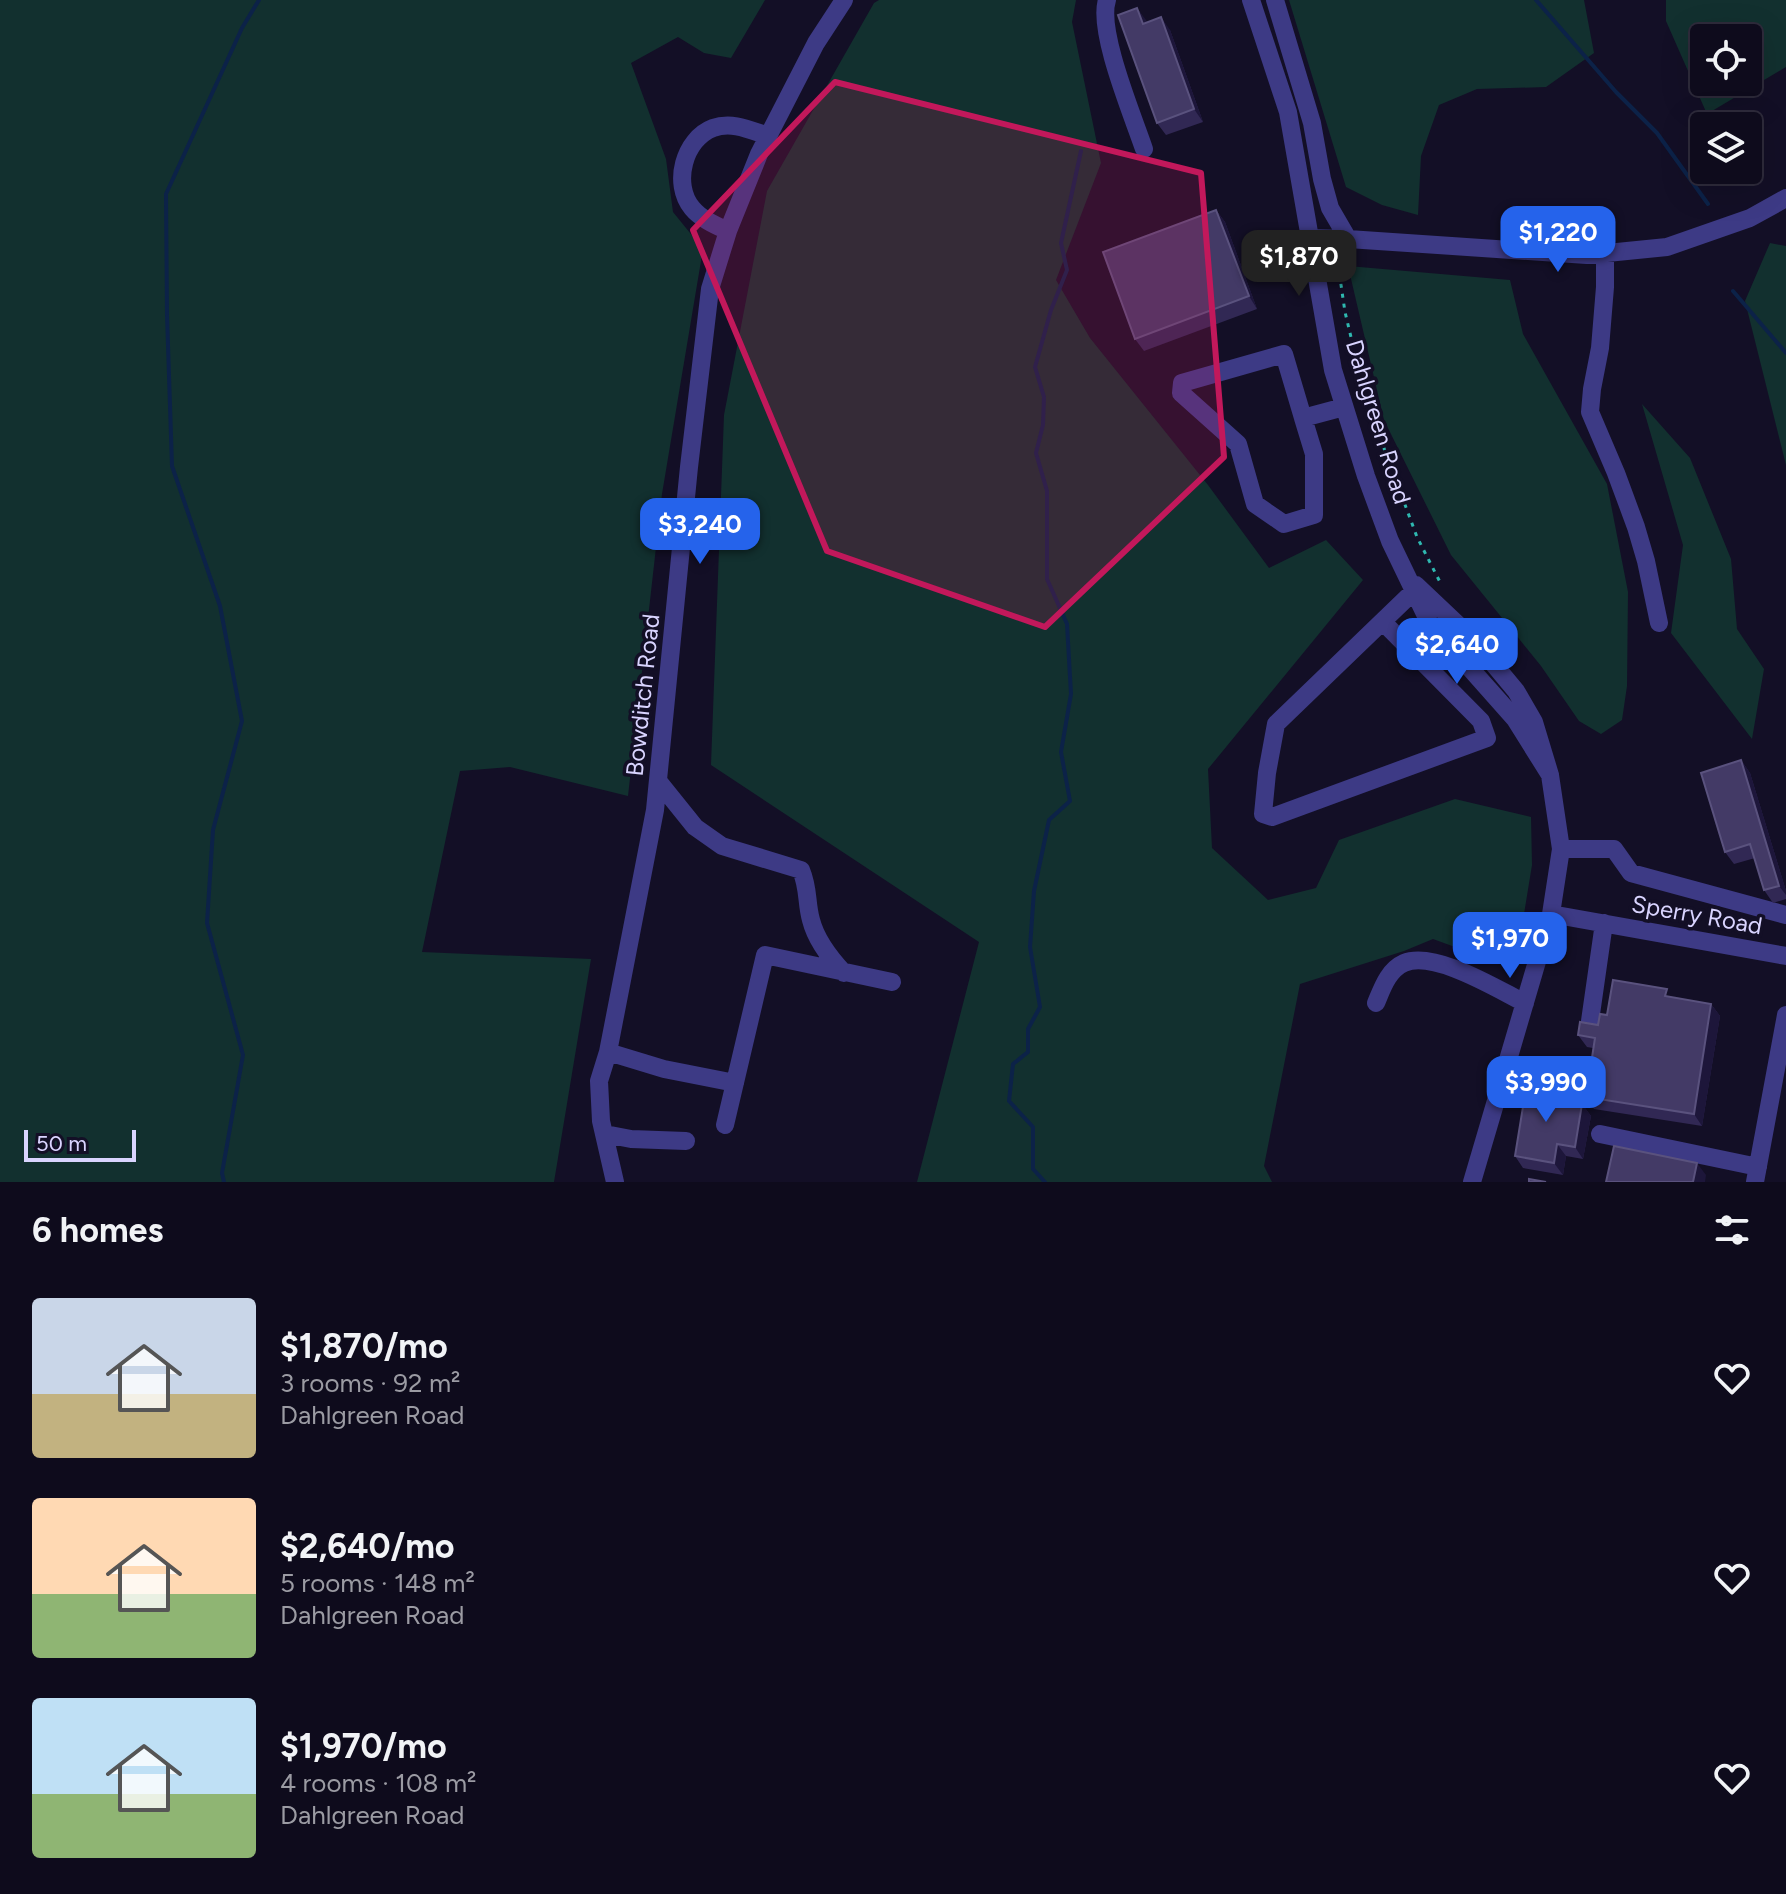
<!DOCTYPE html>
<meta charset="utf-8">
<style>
:root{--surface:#0e0b1c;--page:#1c1929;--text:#f1f3f6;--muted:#9b9ba3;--line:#2e2b3b;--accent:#2563eb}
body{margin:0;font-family:Figtree,sans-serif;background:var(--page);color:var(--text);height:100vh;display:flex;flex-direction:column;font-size:30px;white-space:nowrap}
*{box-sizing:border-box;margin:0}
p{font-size:26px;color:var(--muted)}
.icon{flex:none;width:44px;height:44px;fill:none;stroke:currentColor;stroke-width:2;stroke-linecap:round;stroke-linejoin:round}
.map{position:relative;height:1182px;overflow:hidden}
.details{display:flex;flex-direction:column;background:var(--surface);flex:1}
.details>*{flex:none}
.controls{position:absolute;left:1690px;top:24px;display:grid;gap:16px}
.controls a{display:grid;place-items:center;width:72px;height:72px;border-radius:8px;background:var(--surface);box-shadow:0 8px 32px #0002,0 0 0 2px var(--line);font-size:40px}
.scale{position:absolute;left:24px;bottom:20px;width:112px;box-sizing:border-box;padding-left:8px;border:4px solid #d9d4ff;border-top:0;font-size:22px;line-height:28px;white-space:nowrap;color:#d9d4ff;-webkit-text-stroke:6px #130f26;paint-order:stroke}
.price{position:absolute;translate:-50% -68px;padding:0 18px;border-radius:16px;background:var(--accent);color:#fff;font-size:26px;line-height:52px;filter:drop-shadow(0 2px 4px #0008)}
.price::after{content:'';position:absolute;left:50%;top:48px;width:24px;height:18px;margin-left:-12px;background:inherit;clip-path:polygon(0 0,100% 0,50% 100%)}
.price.on{background:#222;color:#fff}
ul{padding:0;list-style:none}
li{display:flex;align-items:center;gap:24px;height:200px;padding:0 32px}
li span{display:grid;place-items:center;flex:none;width:224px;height:160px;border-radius:8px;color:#555}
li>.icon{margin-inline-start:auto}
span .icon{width:96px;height:96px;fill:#fffc;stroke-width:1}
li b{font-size:34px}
h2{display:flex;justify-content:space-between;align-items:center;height:96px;padding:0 32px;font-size:34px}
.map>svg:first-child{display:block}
</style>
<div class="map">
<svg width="1786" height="1182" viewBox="0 0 1786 1182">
<rect width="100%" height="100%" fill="#130f26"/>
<!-- green -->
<path fill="#12302f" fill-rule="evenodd" d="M 0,0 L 765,0 L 731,58 L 704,53 L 678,37 L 631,63 L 666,159 L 673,212 L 703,249 L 662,494 L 628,796 L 510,767 L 460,771 L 422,952 L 591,959 L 554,1182 L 0,1182 Z
M 879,0 L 1076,0 L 1072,22 L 1101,163 L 1056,280 L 1090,338 L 1208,485 L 1269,568 L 1326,540 L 1363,580 L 1208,769 L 1212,848 L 1268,900 L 1316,888 L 1339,840 L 1455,799 L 1531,817 L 1532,865 L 1515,969 L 1433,939 L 1404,951 L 1300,984 L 1264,1166 L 1272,1182 L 917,1182 L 979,942 L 711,765 L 724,415 L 767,191 L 874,3 Z
M 1289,0 L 1584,0 L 1594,53 L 1546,87 L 1477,89 L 1439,105 L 1421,156 L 1418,215 L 1382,205 L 1346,187 Z
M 1666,0 L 1786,0 L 1786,67 L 1707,114 L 1666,21 ZM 1704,38 L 1748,38 L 1748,82 L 1704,82 Z
M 1770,243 L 1786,246 L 1786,465 L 1745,301 Z
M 1348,266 L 1510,280 L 1523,334 L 1607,484 L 1628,592 L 1627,686 L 1622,720 L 1601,734 L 1579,721 L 1541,666 L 1451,555 L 1384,420 Z
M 1642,404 L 1690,458 L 1731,559 L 1737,629 L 1764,669 L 1752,739 L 1671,633 L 1683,545 Z"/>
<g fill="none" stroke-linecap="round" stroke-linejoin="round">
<!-- stream -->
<path stroke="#0c2248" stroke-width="4" d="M 1536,0 L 1616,92 L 1657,133 L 1708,204
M 1733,291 L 1786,353
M 224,1182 L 222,1173 L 243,1055 L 207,923 L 213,830 L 242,721 L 220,606 L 172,466 L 167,315 L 166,194 L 242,28 L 259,0
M 1045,1182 L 1033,1169 L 1033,1127 L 1009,1101 L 1013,1064 L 1028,1052 L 1028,1029 L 1040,1007 L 1030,947 L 1034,891 L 1049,820 L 1070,801 L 1061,752 L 1071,694 L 1067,624 L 1047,579 L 1047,491 L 1036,453 L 1043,425 L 1044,397 L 1035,367 L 1051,310 L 1067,270 L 1061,243 L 1081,151"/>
<!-- path -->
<path stroke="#2fb8b0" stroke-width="3" stroke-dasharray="4 6" stroke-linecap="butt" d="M 1338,254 L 1340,278 L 1345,312 L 1366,400 L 1417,537 L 1441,584"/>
<!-- minor -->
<path stroke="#3d3a85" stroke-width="18" d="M 1107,0 C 1097,31 1133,116 1144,149
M 1251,0 L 1288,112 L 1333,370 L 1366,476 L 1390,541 L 1429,622 L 1515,719 L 1550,775
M 1275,0 L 1312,123 L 1322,179 L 1330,208 L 1348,239
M 728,231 C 715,225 701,219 692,208 C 672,184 684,139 713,128 C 732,121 750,130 768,136
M 1310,238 L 1348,239 L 1587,255 L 1667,247 L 1750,218 L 1786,198
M 1605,253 L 1605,287 L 1600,348 L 1592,389 L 1590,412 L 1616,473 L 1636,527 L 1646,561 L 1659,623
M 1303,418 L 1314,454 L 1314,515 L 1284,524 L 1255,504 L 1238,444 L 1181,393 L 1182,383 L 1284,354 L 1303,418 L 1344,407
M 1416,585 L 1472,638 L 1516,691 L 1534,722 L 1550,775 L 1561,849 L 1551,914 L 1472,1182
M 1383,622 L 1481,721 L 1487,738 L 1272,817 L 1263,814 L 1267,773 L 1276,724 L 1414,591
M 658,781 L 695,827 L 722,846 L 801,870 C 809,889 806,902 811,920 C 816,940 830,958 844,973
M 1561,849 L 1614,849 L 1631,873 L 1786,915
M 1551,914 L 1786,956
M 1376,1003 C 1382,989 1388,970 1404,963 C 1434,950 1497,989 1525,1003
M 1589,1028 L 1604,923
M 608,1052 L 599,1081 L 601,1121 L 615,1182
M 735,1083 L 664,1069 L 608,1052 L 655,810 L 689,467 L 710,289 L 728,231 L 759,154 L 816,43 L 844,0
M 725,1125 L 765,955 L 892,982
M 605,1134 L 631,1139 L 686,1141
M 1600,1134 L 1758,1167
M 1755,1182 L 1786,1015"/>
</g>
<!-- wall -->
<path fill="#312854" d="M 1137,8 L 1147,23 L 1170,30 L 1203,122 L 1166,135 L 1157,123 Z
M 1216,210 L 1225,222 L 1257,309 L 1144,351 L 1135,339 Z
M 1741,760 L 1750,773 L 1786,891 L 1786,899 L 1773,903 L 1764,890 L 1755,858 L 1734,864 L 1725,852 Z
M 1673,998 L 1711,1004 L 1720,1016 L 1702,1126 L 1594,1109 L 1586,1097 L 1593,1048 L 1587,1047 L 1578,1035 L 1598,1025 L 1607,1015 Z
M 1556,1087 L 1565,1101 L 1582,1104 L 1591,1116 L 1583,1159 L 1566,1156 L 1563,1175 L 1523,1168 L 1515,1156 Z"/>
<!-- shaded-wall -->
<path fill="#1d163a" d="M 1137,8 L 1146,20 L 1152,36 L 1143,24 Z
M 1161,17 L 1170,30 L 1203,122 L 1194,109 Z
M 1216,210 L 1225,222 L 1257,309 L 1249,296 Z
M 1741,760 L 1750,773 L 1786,891 L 1786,895 L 1779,886 Z
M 1711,1004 L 1720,1016 L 1702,1126 L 1694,1114 Z
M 1556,1087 L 1565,1099 L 1563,1111 L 1554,1099 Z
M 1582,1104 L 1591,1116 L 1583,1159 L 1575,1147 Z
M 1557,1144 L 1566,1156 L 1563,1175 L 1554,1163 Z
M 1697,1163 L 1706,1175 L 1705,1182 L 1693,1182 Z"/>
<!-- building -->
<path fill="#433a66" stroke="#5a527e" stroke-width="2" d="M 1137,8 L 1143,24 L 1161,17 L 1194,109 L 1157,123 L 1118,15 Z
M 1216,210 L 1249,296 L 1135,339 L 1103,252 Z
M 1741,760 L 1779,886 L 1764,890 L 1750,844 L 1725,852 L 1701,773 Z
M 1613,980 L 1667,989 L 1665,996 L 1711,1004 L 1694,1114 L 1586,1097 L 1595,1038 L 1578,1035 L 1580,1022 L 1598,1025 L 1600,1014 L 1607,1015 Z
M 1527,1082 L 1556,1087 L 1554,1099 L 1582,1104 L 1575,1147 L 1557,1144 L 1554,1163 L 1515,1156 Z
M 1614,1146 L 1697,1163 L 1693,1182 L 1606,1182 Z
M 1529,1179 L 1546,1182 L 1529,1182 Z"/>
<!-- marked area -->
<path fill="#c2185b" fill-opacity="0.2" stroke="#c2185b" stroke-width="6" stroke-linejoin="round" d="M 835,82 L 1201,173 L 1224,457 L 1045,627 L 827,551 L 693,230 Z"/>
<g text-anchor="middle" stroke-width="7" stroke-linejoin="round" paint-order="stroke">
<!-- street labels -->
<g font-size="24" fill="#d9d4ff" stroke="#130f26">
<text transform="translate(1378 422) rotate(73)" y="8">Dahlgreen Road</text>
<text transform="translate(643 695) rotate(-84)" y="8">Bowditch Road</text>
<text transform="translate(1697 915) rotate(10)" y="8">Sperry Road</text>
</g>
</g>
</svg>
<div class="controls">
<a><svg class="icon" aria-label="locate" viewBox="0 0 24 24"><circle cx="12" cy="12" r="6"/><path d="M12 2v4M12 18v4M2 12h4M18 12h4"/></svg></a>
<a><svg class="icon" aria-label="layers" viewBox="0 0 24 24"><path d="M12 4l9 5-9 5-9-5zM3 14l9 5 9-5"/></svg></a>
</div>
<div class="scale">50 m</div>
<b class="price" style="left:1558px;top:274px">$1,220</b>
<b class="price on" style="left:1299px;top:298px">$1,870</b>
<b class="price" style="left:700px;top:566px">$3,240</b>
<b class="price" style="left:1457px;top:686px">$2,640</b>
<b class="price" style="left:1510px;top:980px">$1,970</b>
<b class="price" style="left:1546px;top:1124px">$3,990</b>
</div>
<section class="details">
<h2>6 homes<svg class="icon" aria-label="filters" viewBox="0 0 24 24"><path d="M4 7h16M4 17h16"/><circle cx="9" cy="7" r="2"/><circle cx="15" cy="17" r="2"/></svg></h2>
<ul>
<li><span style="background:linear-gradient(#c9d6e8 60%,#c2b280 0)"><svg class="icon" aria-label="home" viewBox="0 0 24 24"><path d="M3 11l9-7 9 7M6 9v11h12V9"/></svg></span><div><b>$1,870/mo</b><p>3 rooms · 92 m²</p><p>Dahlgreen Road</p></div><svg class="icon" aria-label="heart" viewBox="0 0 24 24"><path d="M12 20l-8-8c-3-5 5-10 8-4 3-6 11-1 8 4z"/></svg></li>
<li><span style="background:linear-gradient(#ffd9b3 60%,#8fb573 0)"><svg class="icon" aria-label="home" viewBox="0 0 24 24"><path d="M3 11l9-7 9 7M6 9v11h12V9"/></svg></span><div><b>$2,640/mo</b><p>5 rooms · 148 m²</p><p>Dahlgreen Road</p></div><svg class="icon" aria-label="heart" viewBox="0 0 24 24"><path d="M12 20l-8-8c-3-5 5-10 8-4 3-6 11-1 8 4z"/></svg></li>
<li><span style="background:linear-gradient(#bfe0f5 60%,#8fb573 0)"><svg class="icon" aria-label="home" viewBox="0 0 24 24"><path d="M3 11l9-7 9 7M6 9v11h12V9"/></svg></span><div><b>$1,970/mo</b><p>4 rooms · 108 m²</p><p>Dahlgreen Road</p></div><svg class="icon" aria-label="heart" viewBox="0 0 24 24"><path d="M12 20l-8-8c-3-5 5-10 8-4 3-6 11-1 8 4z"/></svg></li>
</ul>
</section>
